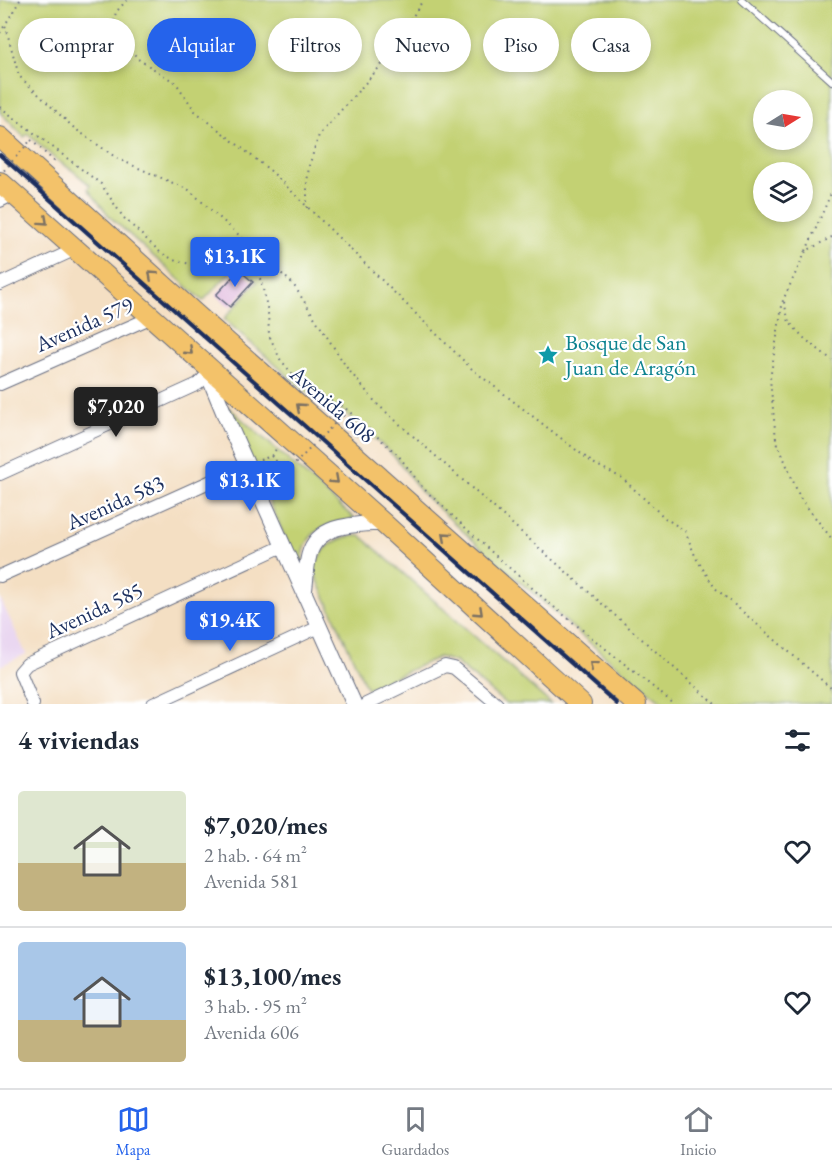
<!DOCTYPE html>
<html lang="es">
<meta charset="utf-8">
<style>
:root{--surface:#fff;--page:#f6f6f7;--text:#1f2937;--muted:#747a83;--line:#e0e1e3;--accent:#2563eb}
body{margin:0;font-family:"EB Garamond",serif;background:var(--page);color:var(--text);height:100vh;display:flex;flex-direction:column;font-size:22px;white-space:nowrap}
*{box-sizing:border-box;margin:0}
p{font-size:20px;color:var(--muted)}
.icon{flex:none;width:33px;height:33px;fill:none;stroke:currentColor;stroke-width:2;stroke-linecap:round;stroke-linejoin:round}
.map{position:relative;height:704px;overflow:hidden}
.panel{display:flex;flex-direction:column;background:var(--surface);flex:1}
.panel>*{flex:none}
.guide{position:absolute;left:18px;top:18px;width:796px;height:54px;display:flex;gap:12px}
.needle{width:39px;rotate:79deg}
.fabs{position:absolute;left:753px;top:90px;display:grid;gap:12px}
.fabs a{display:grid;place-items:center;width:60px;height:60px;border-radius:50%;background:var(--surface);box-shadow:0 3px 9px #0003;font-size:30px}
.price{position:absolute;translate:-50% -51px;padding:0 14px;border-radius:6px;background:var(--accent);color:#fff;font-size:20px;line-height:39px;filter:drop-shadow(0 2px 3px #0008)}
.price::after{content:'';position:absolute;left:50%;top:36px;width:18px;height:14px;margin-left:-9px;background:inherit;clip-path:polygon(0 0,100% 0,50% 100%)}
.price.selected{background:#222;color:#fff}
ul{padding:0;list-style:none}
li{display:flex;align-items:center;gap:18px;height:150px;padding:0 18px}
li+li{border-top:2px solid var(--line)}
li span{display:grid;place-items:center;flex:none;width:168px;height:120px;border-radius:6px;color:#555}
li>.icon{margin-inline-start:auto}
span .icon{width:72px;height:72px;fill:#fffc;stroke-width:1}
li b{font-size:26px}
h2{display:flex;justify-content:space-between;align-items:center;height:72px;padding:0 18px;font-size:26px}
.chip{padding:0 21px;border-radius:27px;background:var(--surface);box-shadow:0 3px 9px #0003;font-size:21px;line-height:54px}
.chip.selected{background:var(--accent);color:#fff}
.dock{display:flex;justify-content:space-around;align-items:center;height:84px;border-top:2px solid var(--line);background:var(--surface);font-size:16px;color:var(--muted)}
.dock a{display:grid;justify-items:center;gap:3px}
.dock .selected{color:var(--accent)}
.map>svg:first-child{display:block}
</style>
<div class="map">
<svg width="832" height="704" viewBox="0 0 832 704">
<rect width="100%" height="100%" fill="#fff"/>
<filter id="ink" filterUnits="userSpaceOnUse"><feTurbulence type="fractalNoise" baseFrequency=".0167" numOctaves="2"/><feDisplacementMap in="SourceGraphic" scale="12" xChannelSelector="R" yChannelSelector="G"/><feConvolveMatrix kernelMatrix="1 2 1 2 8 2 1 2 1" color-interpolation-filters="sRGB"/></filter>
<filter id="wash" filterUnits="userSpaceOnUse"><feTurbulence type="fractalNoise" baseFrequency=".008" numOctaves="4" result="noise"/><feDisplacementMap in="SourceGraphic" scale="24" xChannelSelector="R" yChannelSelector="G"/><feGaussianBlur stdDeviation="1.35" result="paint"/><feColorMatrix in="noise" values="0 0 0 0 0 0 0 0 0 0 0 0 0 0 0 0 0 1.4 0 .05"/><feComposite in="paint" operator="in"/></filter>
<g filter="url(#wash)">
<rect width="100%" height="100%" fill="#f4dfc3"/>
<!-- built -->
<path fill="#e7d2ef" d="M 0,598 L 26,654 L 0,666 Z"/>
<!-- green -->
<path fill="#c3d173" stroke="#6f8068" stroke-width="1.5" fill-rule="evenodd" d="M 0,0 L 832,0 L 832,704 L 665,704 L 604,655 L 480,547 L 422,493 L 396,458 L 365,430 L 340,409 L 328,406 L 305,391 L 224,319 L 257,282 L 239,263 L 203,301 L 110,217 L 88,189 L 90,185 L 72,170 L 55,159 L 28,134 L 24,137 L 0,112 ZM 764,100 L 802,100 L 802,140 L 764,140 ZM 764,172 L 802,172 L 802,212 L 764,212 Z
M 227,406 L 355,519 C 317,524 300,535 302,576 Z
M 353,536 L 361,536 L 551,704 L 506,704 L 455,662 L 439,657 L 367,689 L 313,570 C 321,550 331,539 353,536 Z"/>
<g id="blocks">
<!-- building -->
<path fill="#daabd7" d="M 239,270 L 253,282 L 230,307 L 216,295 Z"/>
</g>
</g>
<g filter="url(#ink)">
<use href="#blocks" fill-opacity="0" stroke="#676d81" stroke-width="1.5"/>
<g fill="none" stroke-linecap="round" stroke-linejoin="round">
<!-- service casing -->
<g stroke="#676d81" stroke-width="8">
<path id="service" d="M 742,0 L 832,81"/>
</g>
<!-- minor casing -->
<g stroke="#676d81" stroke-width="14">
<path id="minor" d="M 0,201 L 14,194
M 0,284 L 76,249
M 0,384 L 152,317
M 0,474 L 198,384 L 211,371
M 0,576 L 247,465
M 33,704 L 20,672 L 27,664 L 283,546
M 153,704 L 319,627
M 366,704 L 445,666 L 454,668 L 497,704"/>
</g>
<!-- tertiary casing -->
<g stroke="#676d81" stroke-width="17">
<path id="tertiary" d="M 211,371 L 212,384 L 226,418 L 354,704
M 304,593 C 306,581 306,567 309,555 C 318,522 357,525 383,523"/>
</g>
<!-- trunk casing -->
<g stroke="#676d81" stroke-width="22">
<path id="trunk" d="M 0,137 L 195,314 L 636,704
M 0,182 L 383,523 L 581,704"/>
</g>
<!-- path -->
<path stroke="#676d81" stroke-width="2" stroke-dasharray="1.5 4.5" stroke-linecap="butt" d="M 20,0 L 5,25 L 19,76 L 74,128 L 118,159 L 189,190 L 293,284 L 347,368 L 377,404 L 715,704
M 127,0 L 116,12 L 113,25 L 138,59 L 176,83 L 195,111 L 272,172 L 473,370 L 593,463 L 622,478 L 665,518 L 685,531 L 696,558 L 715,588 L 832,689
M 0,33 L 5,25
M 0,107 L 101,184 L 123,217 L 161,253 L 176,261 L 207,267 L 238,258 L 251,267 L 261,280 L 268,312 L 269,335 L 280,359 L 294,376 L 322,396 L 343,406 L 398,455 L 423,488 L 486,547 L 549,603 L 674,704
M 31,140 L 55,162 L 53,164
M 307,208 L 307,183 L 309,166 L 319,135 L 385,61 L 423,0
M 832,237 L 806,251 L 783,300 L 770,379 L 776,439 L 800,498 L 832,539
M 806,251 L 832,191
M 784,302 L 789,322 L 805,339 L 832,360
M 343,415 L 361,430 L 355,437
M 271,456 L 287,472
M 260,460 L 271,456 L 277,448"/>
<!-- service -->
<use href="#service" stroke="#fff" stroke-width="6"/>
<!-- minor -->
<use href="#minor" stroke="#fff" stroke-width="12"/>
<!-- tertiary -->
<use href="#tertiary" stroke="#fff" stroke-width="15"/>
<!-- trunk -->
<use href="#trunk" stroke="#f3c26a" stroke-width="20"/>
<!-- rail -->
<path stroke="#1b2f5e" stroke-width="4" d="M 0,155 L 617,704"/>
<!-- path-bridge -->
<path stroke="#676d81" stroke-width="2" stroke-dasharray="1.5 4.5" stroke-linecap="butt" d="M 0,175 L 31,140
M 287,472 L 343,415"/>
</g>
<!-- one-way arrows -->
<defs><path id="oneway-chevron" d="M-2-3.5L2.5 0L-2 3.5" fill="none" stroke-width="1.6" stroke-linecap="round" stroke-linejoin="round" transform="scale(1.5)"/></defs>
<g stroke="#7c7163">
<use href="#oneway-chevron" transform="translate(44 221) rotate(42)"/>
<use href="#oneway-chevron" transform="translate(152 275) rotate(-138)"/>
<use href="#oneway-chevron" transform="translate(189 351) rotate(43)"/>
<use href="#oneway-chevron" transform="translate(300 407) rotate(-139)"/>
<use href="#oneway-chevron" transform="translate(335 480) rotate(42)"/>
<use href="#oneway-chevron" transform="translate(446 536) rotate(-139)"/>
<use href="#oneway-chevron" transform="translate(479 612) rotate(43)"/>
<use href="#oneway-chevron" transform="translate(593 665) rotate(-139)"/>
</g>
</g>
<!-- icons -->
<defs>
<g id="sight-bare" transform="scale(1.62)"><path d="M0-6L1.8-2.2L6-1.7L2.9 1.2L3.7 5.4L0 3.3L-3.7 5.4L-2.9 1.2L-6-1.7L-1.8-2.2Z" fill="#0f9aa8" stroke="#fff" stroke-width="2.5" paint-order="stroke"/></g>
</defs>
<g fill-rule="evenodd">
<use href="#sight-bare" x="548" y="355"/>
</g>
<g text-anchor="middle" stroke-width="4.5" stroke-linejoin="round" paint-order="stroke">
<!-- street labels -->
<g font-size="22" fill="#1b2f5e" stroke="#fff">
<text transform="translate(84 324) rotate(-24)" y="8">Avenida 579</text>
<text transform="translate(333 404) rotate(41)" y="8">Avenida 608</text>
<text transform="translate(115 502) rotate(-24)" y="8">Avenida 583</text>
<text transform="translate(94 610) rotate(-25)" y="8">Avenida 585</text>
</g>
<!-- culture labels -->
<g font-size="22" fill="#0d838f" stroke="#fff" text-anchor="start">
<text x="565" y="350">Bosque de San<tspan x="565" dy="25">Juan de Aragón</tspan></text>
</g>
</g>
</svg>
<div class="fabs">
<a><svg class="needle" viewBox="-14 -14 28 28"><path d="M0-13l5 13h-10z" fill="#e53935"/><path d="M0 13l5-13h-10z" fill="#747a83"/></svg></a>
<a><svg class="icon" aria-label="layers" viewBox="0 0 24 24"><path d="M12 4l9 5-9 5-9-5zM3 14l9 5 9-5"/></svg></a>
</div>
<b class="price" style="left:235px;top:288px">$13.1K</b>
<b class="price selected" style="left:116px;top:438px">$7,020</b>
<b class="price" style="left:250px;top:512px">$13.1K</b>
<b class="price" style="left:230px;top:652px">$19.4K</b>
<div class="guide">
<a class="chip">Comprar</a>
<a class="chip selected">Alquilar</a>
<a class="chip">Filtros</a>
<a class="chip">Nuevo</a>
<a class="chip">Piso</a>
<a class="chip">Casa</a>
</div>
</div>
<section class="panel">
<h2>4 viviendas<svg class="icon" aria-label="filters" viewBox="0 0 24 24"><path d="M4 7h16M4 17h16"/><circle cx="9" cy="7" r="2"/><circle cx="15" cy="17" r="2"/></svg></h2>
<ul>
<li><span style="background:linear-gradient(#dfe7d0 60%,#c2b280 0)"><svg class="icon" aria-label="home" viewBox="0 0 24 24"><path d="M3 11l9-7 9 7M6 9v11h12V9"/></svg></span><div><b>$7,020/mes</b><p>2 hab. · 64 m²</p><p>Avenida 581</p></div><svg class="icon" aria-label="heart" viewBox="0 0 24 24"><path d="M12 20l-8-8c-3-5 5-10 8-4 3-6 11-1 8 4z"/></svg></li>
<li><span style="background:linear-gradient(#a9c7e8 65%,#c2b280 0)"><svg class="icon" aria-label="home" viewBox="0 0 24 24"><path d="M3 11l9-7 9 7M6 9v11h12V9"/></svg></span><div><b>$13,100/mes</b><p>3 hab. · 95 m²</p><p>Avenida 606</p></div><svg class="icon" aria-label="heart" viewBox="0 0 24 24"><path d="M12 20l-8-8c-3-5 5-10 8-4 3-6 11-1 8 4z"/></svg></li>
</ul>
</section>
<nav class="dock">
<a class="selected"><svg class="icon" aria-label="map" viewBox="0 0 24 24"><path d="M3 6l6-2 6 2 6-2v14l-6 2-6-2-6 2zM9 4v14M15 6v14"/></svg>Mapa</a>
<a><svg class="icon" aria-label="saved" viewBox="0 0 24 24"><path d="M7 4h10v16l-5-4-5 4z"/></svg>Guardados</a>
<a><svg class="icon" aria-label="home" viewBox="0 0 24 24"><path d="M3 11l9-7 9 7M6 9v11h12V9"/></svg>Inicio</a>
</nav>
